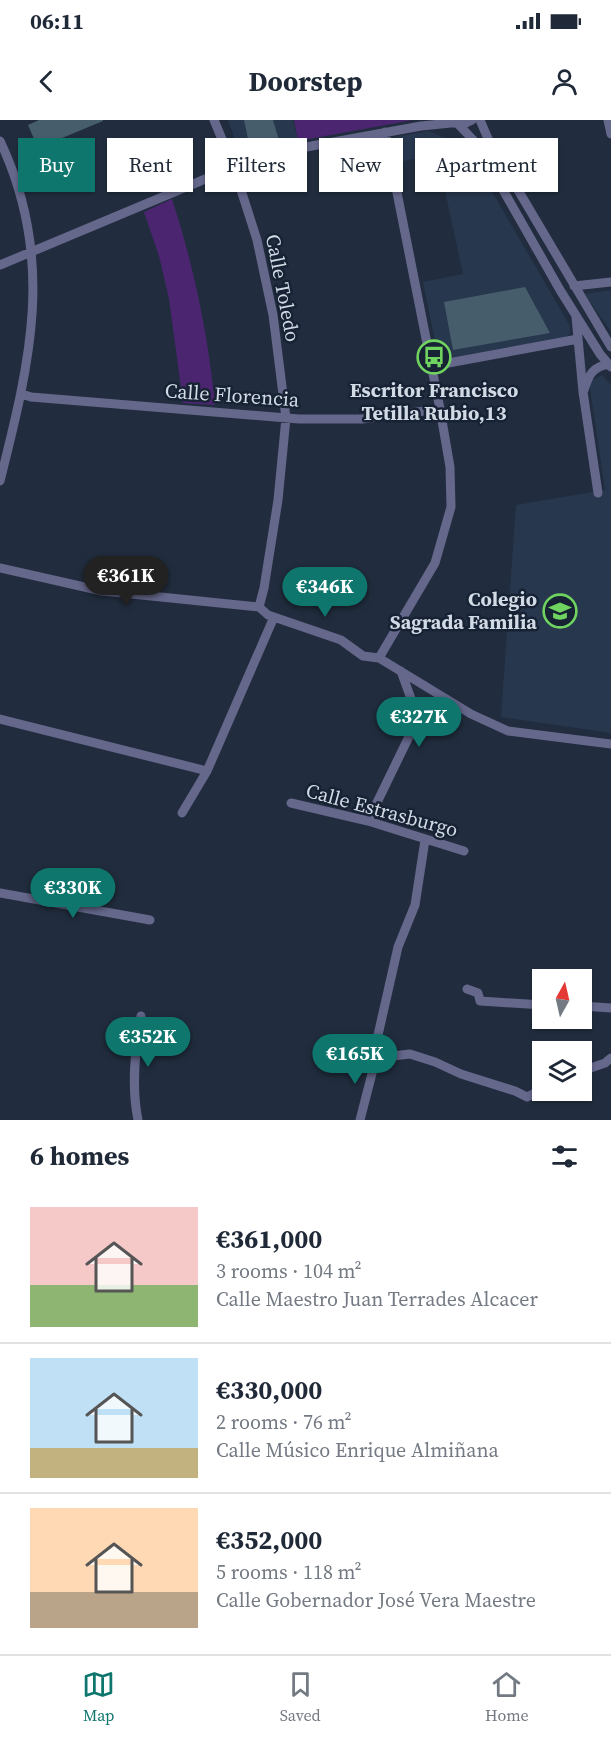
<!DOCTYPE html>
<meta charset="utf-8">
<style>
:root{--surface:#fff;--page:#f2f2f3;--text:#1f2937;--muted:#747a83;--line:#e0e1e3;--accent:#0f766e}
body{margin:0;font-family:"Source Serif 4",serif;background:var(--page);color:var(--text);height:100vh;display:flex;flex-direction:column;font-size:22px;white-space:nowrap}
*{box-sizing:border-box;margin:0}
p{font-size:20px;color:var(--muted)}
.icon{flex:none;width:33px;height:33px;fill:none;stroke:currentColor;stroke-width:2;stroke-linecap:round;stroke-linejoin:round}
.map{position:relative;height:1000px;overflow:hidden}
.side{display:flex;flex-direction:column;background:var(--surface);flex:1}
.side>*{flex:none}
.banner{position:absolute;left:18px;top:18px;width:576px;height:54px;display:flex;gap:12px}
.needle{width:39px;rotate:8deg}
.tools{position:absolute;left:532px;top:849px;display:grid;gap:12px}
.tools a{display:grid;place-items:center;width:60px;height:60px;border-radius:0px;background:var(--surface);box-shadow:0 2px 4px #0004;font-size:30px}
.price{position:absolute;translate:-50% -51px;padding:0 14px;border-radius:21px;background:var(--accent);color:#fff;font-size:20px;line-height:39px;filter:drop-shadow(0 2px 3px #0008)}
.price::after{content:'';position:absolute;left:50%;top:36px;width:18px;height:14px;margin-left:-9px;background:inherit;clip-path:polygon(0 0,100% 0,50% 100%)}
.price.active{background:#222;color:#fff}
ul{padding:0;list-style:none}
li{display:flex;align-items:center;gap:18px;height:150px;padding:0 30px}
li+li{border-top:2px solid var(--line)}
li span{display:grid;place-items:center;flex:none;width:168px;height:120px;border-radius:0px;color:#555}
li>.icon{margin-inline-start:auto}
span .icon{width:72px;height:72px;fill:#fffc;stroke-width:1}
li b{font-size:26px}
h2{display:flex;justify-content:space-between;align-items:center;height:72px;padding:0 30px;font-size:26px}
.chip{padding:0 21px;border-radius:0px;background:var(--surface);box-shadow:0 2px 4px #0004;font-size:21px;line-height:54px}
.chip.active{background:var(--accent);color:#fff}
.status{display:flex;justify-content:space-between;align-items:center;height:42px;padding:0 30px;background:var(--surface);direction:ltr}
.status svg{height:16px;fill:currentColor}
header{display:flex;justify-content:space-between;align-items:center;height:78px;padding:0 30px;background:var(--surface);font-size:27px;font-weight:700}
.tabs{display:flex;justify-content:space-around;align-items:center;height:84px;border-top:2px solid var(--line);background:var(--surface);font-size:16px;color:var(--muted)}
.tabs a{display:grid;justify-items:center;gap:3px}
.tabs .active{color:var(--accent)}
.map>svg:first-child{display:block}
</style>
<div class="status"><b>06:11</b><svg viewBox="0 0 49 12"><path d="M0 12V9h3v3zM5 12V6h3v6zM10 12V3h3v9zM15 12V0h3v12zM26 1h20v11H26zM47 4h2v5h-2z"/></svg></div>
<header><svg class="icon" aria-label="back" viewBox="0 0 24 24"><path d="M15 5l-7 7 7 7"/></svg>Doorstep<svg class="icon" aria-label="person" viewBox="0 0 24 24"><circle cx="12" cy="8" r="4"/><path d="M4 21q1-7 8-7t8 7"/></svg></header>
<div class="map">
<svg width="611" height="1000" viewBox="0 0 611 1000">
<rect width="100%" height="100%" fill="#212d3e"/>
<!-- built -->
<path fill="#27374e" d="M 228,0 L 293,0 L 298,21 L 247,34 L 243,33 L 237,25 Z
M 428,11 L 463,25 L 469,32 L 570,206 L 570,214 L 565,217 L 439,240 L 423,162 L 463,154 L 437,34 L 399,42 L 395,19 L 396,17 Z
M 611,170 L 611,212 L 585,174 Z
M 602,255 L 611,265 L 611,613 L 501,597 L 516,385 L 605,370 L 589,262 Z"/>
<!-- green -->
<path fill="#4b2570" d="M 294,0 L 413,0 L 298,21 Z
M 172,79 C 194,147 208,214 215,285 L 183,283 L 169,179 L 159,136 L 144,92 Z"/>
<!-- building -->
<path fill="#465d6b" d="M 39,0 L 103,0 L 103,1 L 38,28 L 28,5 Z
M 244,0 L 273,0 L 279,20 L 250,28 Z
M 525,167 L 550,213 L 453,230 L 444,182 Z"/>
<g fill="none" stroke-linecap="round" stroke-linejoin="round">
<!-- minor -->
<path stroke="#65678b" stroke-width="9" d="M 214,0 L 234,48 L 257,120 L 273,195 L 286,298 L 278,380 L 264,468 L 259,487
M 480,0 L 489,21 L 611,227
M 608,0 L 611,14
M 454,3 L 464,4 L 472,0
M 458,4 L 477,24 L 560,170 L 600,234 L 611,247
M 0,21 C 56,139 30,242 0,361
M 0,145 L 241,44 L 290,30 L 421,6 L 451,3
M 574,166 L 611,162
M 576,197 L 583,272 L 598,373
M 432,246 L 578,219
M 584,270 C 589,255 592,247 609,244
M 22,274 L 31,277 L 299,299 L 362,299 L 440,289
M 0,448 L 102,471 L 259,487 L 268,495 L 341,520 L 363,536 L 379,538 L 471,594 L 508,611 L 611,624
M 379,538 L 435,443 L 451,387 L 450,347 L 440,289 L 385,12
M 0,599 L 207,651
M 291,683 L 368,701 L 464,731
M 182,693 L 207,651 L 274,497
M 368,701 L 418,598 L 401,551
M 0,773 L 150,800
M 467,869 L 478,873 L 480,881 L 543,885
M 582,886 L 611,888
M 376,938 L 410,934 L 435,942 L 461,954 L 515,971 L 527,977 L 543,969
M 582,951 L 605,943 L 611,938
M 138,1000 C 131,966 135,930 141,896
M 360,1000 L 376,938 L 378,915 L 398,827 L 415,785 L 425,720"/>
</g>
<!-- icons -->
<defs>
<g id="bus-ring" transform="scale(1.725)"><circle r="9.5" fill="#172334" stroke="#70d35f" stroke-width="1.5"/><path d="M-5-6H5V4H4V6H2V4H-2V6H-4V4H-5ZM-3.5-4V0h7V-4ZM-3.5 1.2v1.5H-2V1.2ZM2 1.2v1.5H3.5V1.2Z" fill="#70d35f"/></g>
<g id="school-ring" transform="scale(1.725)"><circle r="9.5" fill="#172334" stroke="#70d35f" stroke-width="1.5"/><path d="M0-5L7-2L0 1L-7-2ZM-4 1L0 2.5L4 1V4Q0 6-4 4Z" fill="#70d35f"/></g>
</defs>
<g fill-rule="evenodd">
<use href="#bus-ring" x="434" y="237"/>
<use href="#school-ring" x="560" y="491"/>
</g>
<g text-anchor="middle" stroke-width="5" stroke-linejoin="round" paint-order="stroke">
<!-- street labels -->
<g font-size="20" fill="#d2dae5" stroke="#172334">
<text transform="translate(283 168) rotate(79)" y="7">Calle Toledo</text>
<text transform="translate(232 275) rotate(4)" y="7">Calle Florencia</text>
<text transform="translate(382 690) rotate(15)" y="7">Calle Estrasburgo</text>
</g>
<!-- poi labels -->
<g font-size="20" font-weight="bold" fill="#d2dae5" stroke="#172334">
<text x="434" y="277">Escritor Francisco<tspan x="434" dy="23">Tetilla Rubio,13</tspan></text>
<text x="537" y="486" text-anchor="end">Colegio<tspan x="537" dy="23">Sagrada Familia</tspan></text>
</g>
</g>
</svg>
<div class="tools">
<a><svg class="needle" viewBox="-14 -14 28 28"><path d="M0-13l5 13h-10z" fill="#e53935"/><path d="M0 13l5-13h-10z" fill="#747a83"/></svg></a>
<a><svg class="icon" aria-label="layers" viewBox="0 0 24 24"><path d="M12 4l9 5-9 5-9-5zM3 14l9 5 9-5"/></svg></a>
</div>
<b class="price active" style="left:126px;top:487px">€361K</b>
<b class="price" style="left:325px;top:498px">€346K</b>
<b class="price" style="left:419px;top:628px">€327K</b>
<b class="price" style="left:73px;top:799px">€330K</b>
<b class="price" style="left:148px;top:948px">€352K</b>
<b class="price" style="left:355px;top:965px">€165K</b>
<div class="banner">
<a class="chip active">Buy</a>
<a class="chip">Rent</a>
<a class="chip">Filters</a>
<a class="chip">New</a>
<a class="chip">Apartment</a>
</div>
</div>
<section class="side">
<h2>6 homes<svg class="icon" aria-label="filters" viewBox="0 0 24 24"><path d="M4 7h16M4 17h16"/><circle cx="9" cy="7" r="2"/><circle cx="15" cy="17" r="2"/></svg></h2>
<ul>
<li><span style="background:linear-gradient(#f6c9c9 65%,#8fb573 0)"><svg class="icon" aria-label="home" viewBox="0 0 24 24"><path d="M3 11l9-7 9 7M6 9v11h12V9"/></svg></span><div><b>€361,000</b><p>3 rooms · 104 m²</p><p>Calle Maestro Juan Terrades Alcacer</p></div></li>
<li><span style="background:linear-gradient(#bfe0f5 75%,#c2b280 0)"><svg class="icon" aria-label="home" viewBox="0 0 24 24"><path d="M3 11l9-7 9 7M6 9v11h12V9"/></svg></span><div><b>€330,000</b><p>2 rooms · 76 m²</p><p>Calle Músico Enrique Almiñana</p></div></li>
<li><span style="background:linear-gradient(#ffd9b3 70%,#b9a48a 0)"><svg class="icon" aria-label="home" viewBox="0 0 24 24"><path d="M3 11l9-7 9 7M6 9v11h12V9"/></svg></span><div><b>€352,000</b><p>5 rooms · 118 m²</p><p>Calle Gobernador José Vera Maestre</p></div></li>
</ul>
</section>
<nav class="tabs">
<a class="active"><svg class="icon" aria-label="map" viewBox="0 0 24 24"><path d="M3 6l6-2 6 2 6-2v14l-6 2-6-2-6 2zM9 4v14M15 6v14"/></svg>Map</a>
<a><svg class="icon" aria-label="saved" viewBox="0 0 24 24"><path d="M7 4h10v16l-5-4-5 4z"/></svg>Saved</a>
<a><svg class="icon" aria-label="home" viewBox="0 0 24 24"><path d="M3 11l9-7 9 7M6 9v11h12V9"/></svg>Home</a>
</nav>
